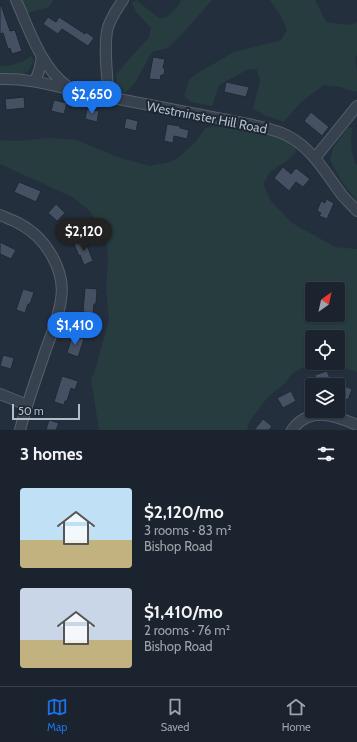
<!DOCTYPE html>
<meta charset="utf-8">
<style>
:root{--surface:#1b232e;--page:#282f3a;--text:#f1f3f6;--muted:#a0a4aa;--line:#39404a;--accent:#1a73e8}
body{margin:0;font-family:Cabin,sans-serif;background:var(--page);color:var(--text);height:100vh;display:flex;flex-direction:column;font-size:15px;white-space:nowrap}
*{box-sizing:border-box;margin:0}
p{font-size:13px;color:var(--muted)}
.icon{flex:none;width:22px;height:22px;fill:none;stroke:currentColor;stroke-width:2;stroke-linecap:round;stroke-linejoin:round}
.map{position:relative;height:430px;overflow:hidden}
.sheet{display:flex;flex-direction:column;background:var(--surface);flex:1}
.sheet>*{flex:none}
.needle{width:26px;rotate:33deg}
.tools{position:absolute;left:305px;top:282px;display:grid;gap:8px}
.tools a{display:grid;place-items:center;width:40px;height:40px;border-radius:4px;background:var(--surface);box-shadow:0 1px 3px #0004,0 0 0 1px var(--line);font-size:20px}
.scale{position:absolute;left:12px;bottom:10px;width:68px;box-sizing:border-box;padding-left:4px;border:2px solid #b4bcc9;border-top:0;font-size:11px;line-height:14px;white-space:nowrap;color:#b4bcc9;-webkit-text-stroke:3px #1d2633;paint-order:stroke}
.price{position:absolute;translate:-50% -34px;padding:0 9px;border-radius:14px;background:var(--accent);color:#fff;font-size:13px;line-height:26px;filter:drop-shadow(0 1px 2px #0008)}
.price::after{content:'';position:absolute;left:50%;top:24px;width:12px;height:9px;margin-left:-6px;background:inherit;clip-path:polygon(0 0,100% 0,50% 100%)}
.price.selected{background:#222;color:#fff}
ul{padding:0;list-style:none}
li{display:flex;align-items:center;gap:12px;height:100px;padding:0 20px}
li span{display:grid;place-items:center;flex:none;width:112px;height:80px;border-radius:4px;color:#555}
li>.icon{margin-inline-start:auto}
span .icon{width:48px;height:48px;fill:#fffc;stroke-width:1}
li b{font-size:17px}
h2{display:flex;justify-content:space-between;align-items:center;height:48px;padding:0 20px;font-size:17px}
.dock{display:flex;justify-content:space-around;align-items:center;height:56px;border-top:1px solid var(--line);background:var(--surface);font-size:11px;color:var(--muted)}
.dock a{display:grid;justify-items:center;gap:2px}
.dock .selected{color:var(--accent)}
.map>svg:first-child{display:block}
</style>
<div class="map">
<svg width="357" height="430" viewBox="0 0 357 430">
<rect width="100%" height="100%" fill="#242f3e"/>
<!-- green -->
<path fill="#263c3f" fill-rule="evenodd" d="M 21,0 L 53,0 L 49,7 L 28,13 Z
M 136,0 L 159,18 L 167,17 L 179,5 L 181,0 L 212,0 L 183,33 L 168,48 L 152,52 L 134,84 L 125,93 L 117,89 L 116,74 L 149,37 L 151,28 L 136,12 L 132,3 Z
M 270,0 L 315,0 L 326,22 L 350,25 L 357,22 L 357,55 L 355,57 L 357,70 L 357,91 L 354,92 L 341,87 L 324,85 L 300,103 L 284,122 L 266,116 L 253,109 L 260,81 L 257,69 L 247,70 L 219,85 L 212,106 L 191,102 L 184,96 L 189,80 L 196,74 L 234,52 L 281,40 L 287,30 L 280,14 Z
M 31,56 L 34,60 L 29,70 L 24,74 L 0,75 L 0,66 C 11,66 22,63 31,56 Z
M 219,126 L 264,132 L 284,138 L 296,147 L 295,153 L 288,160 L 271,171 L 263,184 L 271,201 L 292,223 L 335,247 L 357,249 L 357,372 L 334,364 L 310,364 L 293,373 L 284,384 L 268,397 L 249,422 L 247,430 L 99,430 L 91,379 L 95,370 L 109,320 L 106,289 L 108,257 L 105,233 L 88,209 L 72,197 L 0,164 L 0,140 L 18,141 L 48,138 L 77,140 L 117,157 L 150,166 L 169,162 L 178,158 L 197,140 L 205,128 ZM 312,289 L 338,289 L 338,315 L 312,315 ZM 312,337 L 338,337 L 338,363 L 312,363 Z
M 348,127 L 352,128 C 351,139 350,155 357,165 L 357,201 L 342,182 L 330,160 L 333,148 Z"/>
<!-- building -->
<path fill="#455162" stroke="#1f2835" d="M 1,5 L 10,31 L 15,30 L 22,51 L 12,54 L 10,48 L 8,49 L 3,33 L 0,34 L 0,6 Z
M 48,17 L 56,22 L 59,17 L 85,34 L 86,32 L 94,38 L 88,46 L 62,29 L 58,34 L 43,24 Z
M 153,57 L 165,59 L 163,68 L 165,68 L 164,75 L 161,75 L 160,80 L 149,79 Z
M 226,82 L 249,87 L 246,97 L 224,92 Z
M 24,97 L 25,108 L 6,110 L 5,99 Z
M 54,100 L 67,103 L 64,114 L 51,111 Z
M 87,109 L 99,111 L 97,122 L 85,119 Z
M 311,112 L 329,127 L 322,136 L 304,121 Z
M 126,118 L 138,121 L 136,131 L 124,128 Z
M 167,124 L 180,126 L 180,128 L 189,130 L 187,139 L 174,136 L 173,143 L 164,141 Z
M 283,167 L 291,174 L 296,168 L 310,179 L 303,187 L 296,182 L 289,191 L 274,178 Z
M 19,182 L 41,191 L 36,202 L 14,192 Z
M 326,199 L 334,203 L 327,219 L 319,216 L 321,213 L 317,211 L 321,201 L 325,203 Z
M 56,204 L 65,213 L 57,221 L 48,213 Z
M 85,240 L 93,261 L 84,265 L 80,255 L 79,256 L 74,244 Z
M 0,242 L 16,250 L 11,259 L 0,254 Z
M 85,288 L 97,289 L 96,304 L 94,304 L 93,313 L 83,312 Z
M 23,289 L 34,292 L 30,304 L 28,304 L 25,313 L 16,310 Z
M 72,336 L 84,339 L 78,357 L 67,353 Z
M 3,355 L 14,358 L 11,369 L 0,366 Z
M 327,371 L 331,381 L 321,385 L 318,385 L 315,375 Z
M 62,376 L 78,381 L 75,390 L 71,388 L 67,401 L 65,401 L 64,405 L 54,402 Z
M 341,385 L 352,389 L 348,400 L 338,396 L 338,391 Z
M 291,391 L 296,401 L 283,408 L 277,398 Z
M 263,419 L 272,426 L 269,430 L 254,430 Z
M 49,420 L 59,423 L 56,430 L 46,430 Z"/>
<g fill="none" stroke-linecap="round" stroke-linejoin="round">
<!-- minor casing -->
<g stroke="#565f6c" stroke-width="12">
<path id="minor" d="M 16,0 C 29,29 41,67 67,86
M 0,79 C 32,78 57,87 87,93 C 143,104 198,114 253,125 C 265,128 277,130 288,136 C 313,149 326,174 342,195 C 347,201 352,205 357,211
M 35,81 L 39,71 L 42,57
M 109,97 C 107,76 104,51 107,31 C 109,20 117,9 123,0
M 315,158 L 357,106
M 0,215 C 6,218 13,220 20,224 C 45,237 66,270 61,299 C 59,316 52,333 46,349 C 37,376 27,403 20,430
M 0,394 L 27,405
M 292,430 C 309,406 334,415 357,425"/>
</g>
<!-- minor -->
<use href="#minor" stroke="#38414e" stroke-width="10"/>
</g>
<g text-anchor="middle" stroke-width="4" stroke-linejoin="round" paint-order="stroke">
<!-- street labels -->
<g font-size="13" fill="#b4bcc9" stroke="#1d2633">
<text transform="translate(207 117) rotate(11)" y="5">Westminster Hill Road</text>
</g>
</g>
</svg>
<div class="tools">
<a><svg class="needle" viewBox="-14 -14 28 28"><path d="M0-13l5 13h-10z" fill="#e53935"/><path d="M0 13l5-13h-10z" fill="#a0a4aa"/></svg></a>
<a><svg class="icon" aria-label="locate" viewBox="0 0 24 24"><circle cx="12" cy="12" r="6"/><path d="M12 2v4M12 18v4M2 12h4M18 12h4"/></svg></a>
<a><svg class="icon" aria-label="layers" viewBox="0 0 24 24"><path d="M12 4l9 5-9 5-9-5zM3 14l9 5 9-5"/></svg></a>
</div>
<div class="scale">50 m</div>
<b class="price" style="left:92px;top:115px">$2,650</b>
<b class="price selected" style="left:84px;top:252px">$2,120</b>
<b class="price" style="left:75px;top:346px">$1,410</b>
</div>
<section class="sheet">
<h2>3 homes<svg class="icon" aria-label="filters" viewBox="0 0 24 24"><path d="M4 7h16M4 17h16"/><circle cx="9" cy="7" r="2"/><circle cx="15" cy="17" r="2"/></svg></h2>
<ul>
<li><span style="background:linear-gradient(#bfe0f5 65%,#c2b280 0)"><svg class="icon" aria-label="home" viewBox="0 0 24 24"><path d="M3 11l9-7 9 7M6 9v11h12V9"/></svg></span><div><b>$2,120/mo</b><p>3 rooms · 83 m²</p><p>Bishop Road</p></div></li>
<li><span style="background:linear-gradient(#c9d6e8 65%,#c2b280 0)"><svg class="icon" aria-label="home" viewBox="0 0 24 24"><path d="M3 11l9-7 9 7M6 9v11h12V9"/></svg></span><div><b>$1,410/mo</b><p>2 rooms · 76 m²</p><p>Bishop Road</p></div></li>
</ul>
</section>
<nav class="dock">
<a class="selected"><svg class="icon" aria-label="map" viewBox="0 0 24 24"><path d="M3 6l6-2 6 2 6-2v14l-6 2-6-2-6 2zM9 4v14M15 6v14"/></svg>Map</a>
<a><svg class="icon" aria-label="saved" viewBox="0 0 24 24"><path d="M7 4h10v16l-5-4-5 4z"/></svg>Saved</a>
<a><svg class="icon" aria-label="home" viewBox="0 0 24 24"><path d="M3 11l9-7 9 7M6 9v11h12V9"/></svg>Home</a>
</nav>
